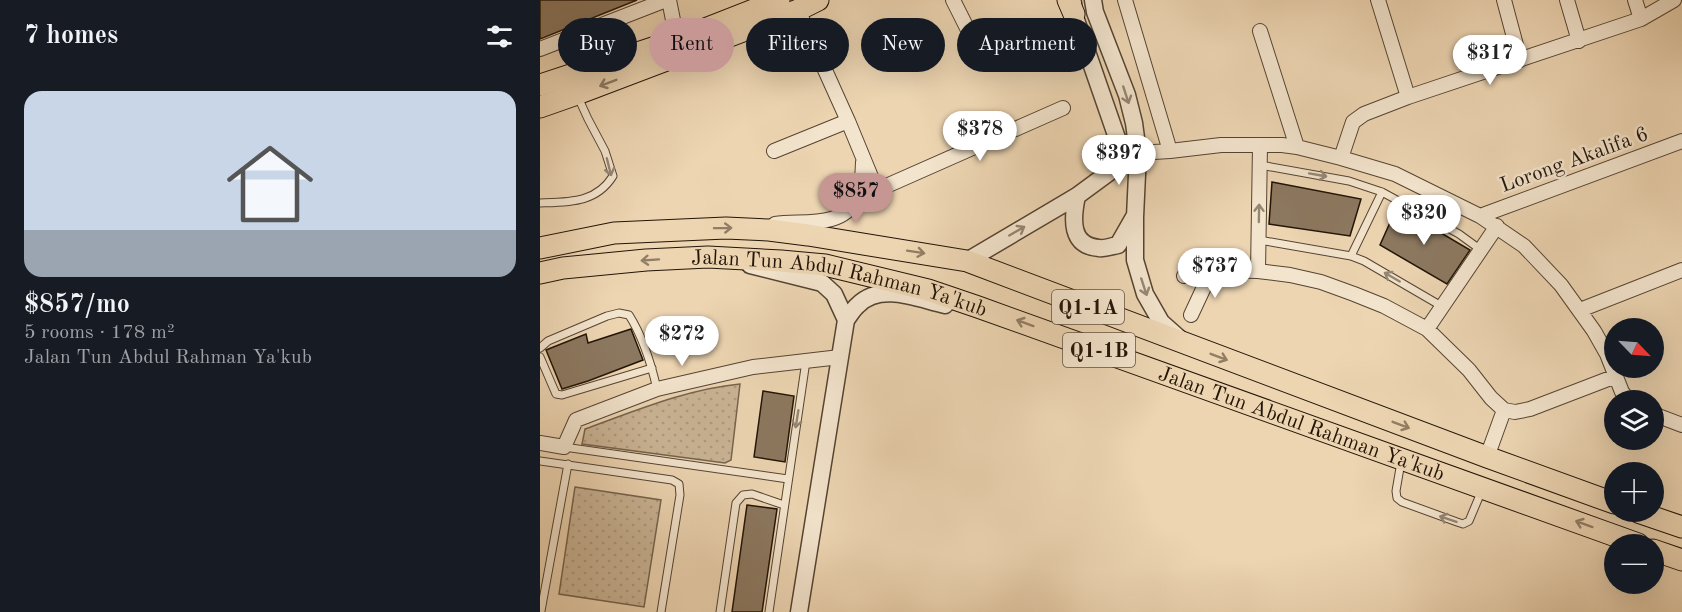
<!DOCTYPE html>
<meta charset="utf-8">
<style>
:root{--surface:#171b24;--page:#242831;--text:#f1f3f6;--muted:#9ea1a6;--line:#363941;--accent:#c59692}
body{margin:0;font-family:"Old Standard TT",serif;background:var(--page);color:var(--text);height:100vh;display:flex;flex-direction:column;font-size:22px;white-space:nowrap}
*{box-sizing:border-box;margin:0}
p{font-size:20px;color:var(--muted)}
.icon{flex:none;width:33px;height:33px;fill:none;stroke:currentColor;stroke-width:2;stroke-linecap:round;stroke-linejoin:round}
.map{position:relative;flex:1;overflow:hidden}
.details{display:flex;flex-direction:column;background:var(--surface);width:540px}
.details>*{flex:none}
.hud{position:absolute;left:18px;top:18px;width:570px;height:54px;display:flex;gap:12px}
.needle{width:39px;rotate:115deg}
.controls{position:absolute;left:1064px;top:318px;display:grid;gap:12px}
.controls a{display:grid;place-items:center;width:60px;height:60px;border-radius:50%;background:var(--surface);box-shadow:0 6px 24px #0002;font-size:30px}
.price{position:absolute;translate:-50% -51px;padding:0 14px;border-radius:21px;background:#fff;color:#222;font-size:20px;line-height:39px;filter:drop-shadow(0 2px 3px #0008)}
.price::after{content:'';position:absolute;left:50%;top:36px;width:18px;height:14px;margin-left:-9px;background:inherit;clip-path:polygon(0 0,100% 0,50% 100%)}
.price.on{background:var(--accent);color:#111}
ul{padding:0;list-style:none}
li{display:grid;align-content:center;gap:12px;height:318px;padding:0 24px}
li+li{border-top:2px solid var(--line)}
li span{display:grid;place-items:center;height:186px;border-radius:18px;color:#555}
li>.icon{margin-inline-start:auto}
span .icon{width:108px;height:108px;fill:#fffc;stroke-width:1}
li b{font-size:26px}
h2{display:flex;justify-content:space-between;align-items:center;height:72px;padding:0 24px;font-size:26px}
.chip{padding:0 21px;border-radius:27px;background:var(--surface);box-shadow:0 6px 24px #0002;font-size:21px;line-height:54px}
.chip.on{background:var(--accent);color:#111}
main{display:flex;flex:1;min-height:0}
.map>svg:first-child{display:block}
</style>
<main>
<section class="details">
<h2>7 homes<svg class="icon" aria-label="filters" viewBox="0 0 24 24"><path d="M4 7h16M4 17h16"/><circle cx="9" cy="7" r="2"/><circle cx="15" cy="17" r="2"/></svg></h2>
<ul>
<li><span style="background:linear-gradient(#c9d6e8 75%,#9aa5b1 0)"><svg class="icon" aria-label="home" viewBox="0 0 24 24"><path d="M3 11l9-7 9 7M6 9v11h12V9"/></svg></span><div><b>$857/mo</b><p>5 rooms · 178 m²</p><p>Jalan Tun Abdul Rahman Ya'kub</p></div></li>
</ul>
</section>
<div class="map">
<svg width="1142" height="612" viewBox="0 0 1142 612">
<defs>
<pattern id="grass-dots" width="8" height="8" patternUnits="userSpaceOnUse" patternTransform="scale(1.5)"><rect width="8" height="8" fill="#cab495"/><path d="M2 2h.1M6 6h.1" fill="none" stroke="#ad9a7f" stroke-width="1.8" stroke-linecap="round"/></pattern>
</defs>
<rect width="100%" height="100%" fill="#edd5b2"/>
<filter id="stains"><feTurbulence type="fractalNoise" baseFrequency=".00333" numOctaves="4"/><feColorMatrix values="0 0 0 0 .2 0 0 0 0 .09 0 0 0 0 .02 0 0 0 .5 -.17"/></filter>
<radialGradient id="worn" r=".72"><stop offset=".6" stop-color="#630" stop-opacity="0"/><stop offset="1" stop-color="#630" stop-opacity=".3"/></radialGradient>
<!-- grass -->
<path fill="url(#grass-dots)" stroke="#76644e" stroke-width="1.5" d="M 200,384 L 191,460 L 185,463 L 42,444 L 45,429 C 95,411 147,389 200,384 Z
M 35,487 L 121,500 L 104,607 L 19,594 Z"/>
<!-- building -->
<path fill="#8c7860" stroke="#221407" stroke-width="1.5" d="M 0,0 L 97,0 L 0,39 Z
M 732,182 L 821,199 L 810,236 L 729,224 Z
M 857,207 L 930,250 L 907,284 L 840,245 Z
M 91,329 L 103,360 L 48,381 L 22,389 L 6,350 L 46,334 L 48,343 Z
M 223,391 L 254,396 L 245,462 L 214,457 Z
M 207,505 L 237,509 L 222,612 L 192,612 Z"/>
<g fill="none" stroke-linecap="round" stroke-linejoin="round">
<!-- service casing -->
<g stroke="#554432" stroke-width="9">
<path id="service" d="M 720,165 L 809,181 L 842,192 L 919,234 L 941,250
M 0,203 C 30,202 56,203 73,176 L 65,151 L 48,119 L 38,97
M 719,240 L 811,256 L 824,261 L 903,307
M 811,256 L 842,192
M 0,348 L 8,341 L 67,316 L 79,313 L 89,315 C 103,337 111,363 117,389
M 0,357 L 16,394 L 22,395 L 112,368
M 24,447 L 248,479
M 0,461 L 132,480 L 139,484 L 140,495 L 121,612
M 861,462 L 856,491 L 857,498 L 862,502 L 917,522 L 923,524 L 929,521 L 942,490
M 1,611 L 28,464
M 180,612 L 196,503 L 203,495 L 212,494 L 244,505
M 229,612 L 266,361"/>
</g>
<!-- minor casing -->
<g stroke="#554432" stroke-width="16">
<path id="minor" d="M 129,0 L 137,40
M 413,0 L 432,38
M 585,0 L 630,151
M 838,0 L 868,97
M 964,0 L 980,60
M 1027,0 L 1039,41
M 1095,0 L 1101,19
M 258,10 L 308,121 L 334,184 L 337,187 L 344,187 L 523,108
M 720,31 L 757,147
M 0,49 L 126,0
M 234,151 L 308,121
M 598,153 L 630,151 L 681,145 L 742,145 L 757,147 L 801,158 L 855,174 L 940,216 L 984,246 L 1021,285 L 1054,331 L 1067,354 L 1082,392 L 1089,400
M 801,158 L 813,122 L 824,114 L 868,97 L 1101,19 L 1134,0
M 940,216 L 1142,141
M 235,224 C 262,220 302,229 316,199 C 321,186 323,176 323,162
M 718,271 L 720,146
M 644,276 L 672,270 L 718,271 L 750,275 L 781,282 L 814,294 L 844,306 L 887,329 L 929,370 L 951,398 L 964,410 L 975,412 L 990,409 L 1076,376
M 1040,310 L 1142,270
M 651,315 L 672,270
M 887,329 L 957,226
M 1113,414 L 1142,425
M 0,443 L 24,447 L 36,420 L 117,389 L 213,367 L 300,357
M 947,457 L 964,410"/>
</g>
<!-- tertiary casing -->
<g stroke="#554432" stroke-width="19">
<path id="tertiary" d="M 553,0 L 555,12 L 587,95 L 594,123 L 598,153 L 595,217 L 595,260 L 605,294 L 621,322 L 639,338
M 537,196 C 532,219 530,246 559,248 C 565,249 572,246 578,245 L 594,217
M 427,261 L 537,196 L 571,171 L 577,152 L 577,138 L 534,14 L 533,3
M 210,265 L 282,283 L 294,294 L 306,320
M 259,612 L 306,320 C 310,315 313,309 318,305 C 341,282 378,299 405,305"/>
</g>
<!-- primary casing -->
<g stroke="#221407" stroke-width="23">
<g id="primary">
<path d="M 528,0 L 534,14"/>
<path d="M 0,85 L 137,40 L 239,0"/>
<path d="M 0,107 L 37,94 L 258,10 L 278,0"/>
<path d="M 0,248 L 74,233 L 186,228 L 229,230 L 268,235 L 427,261 L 947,457 L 1074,503"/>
<path id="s1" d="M 0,273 L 23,268 L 106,260 L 168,257 L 241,261 L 285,265 L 388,290 L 438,307 L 1098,544"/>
<path d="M 1098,512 L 1142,527"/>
<path d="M 1113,550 L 1142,560"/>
</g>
</g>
<!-- service -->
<use href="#service" stroke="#f3e4cd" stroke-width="7"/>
<!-- minor -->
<use href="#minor" stroke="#f3e4cd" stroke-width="14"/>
<!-- tertiary -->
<use href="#tertiary" stroke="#f3e4cd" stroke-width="16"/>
<!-- primary -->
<use href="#primary" stroke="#edd5b2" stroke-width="21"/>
</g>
<!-- one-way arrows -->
<defs><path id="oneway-shaft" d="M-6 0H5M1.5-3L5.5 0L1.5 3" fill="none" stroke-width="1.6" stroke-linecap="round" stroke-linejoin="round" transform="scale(1.5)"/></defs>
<g stroke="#927e65">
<use href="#oneway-shaft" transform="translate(68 83) rotate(159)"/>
<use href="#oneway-shaft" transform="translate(183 228) rotate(-1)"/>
<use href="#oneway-shaft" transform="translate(376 252) rotate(9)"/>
<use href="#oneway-shaft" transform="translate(110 260) rotate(176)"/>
<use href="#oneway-shaft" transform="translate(485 323) rotate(-160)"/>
<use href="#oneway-shaft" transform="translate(679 357) rotate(21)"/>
<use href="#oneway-shaft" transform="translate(861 425) rotate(21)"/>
<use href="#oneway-shaft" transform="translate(1044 524) rotate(-160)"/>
</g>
<g stroke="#958674">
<use href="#oneway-shaft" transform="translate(586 95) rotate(72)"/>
<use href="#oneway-shaft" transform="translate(69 167) rotate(76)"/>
<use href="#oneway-shaft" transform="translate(778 175) rotate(10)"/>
<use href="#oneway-shaft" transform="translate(719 213) rotate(-89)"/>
<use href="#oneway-shaft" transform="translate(477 231) rotate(-30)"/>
<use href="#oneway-shaft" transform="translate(852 277) rotate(-150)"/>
<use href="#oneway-shaft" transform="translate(604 287) rotate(72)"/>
<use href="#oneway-shaft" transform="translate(257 419) rotate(99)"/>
<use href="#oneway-shaft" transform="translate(908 519) rotate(-161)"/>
</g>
<g text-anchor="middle" stroke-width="5" stroke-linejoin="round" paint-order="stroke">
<!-- shield labels -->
<g fill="#f3e4cd" stroke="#615242" stroke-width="1.5">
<rect x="512" y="290" width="72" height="34" rx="4.5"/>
<rect x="523" y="333" width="72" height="34" rx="4.5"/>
</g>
<g font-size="20" font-weight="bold" fill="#221407">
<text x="548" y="314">Q1-1A</text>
<text x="559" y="357">Q1-1B</text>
</g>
<!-- street labels -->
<g font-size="21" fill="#221407" stroke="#f3e4cd">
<text transform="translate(1034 159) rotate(-20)" y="7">Lorong Akalifa 6</text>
<text dy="7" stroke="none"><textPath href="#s1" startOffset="303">Jalan Tun Abdul Rahman Ya'kub</textPath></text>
<text dy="7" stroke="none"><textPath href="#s1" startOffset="789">Jalan Tun Abdul Rahman Ya'kub</textPath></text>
</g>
</g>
<rect width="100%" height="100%" filter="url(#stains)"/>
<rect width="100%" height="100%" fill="url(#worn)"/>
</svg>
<div class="controls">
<a><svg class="needle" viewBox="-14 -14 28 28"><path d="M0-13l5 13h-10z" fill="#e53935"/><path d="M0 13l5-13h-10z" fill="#9ea1a6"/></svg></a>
<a><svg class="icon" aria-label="layers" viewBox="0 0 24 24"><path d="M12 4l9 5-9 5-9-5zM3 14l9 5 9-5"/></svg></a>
<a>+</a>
<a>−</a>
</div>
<b class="price" style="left:950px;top:86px">$317</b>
<b class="price" style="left:440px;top:162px">$378</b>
<b class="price" style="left:579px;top:186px">$397</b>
<b class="price on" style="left:316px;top:224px">$857</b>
<b class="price" style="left:884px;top:246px">$320</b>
<b class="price" style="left:675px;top:299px">$737</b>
<b class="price" style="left:142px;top:367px">$272</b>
<div class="hud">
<a class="chip">Buy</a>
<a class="chip on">Rent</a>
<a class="chip">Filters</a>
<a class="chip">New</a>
<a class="chip">Apartment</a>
</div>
</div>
</main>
